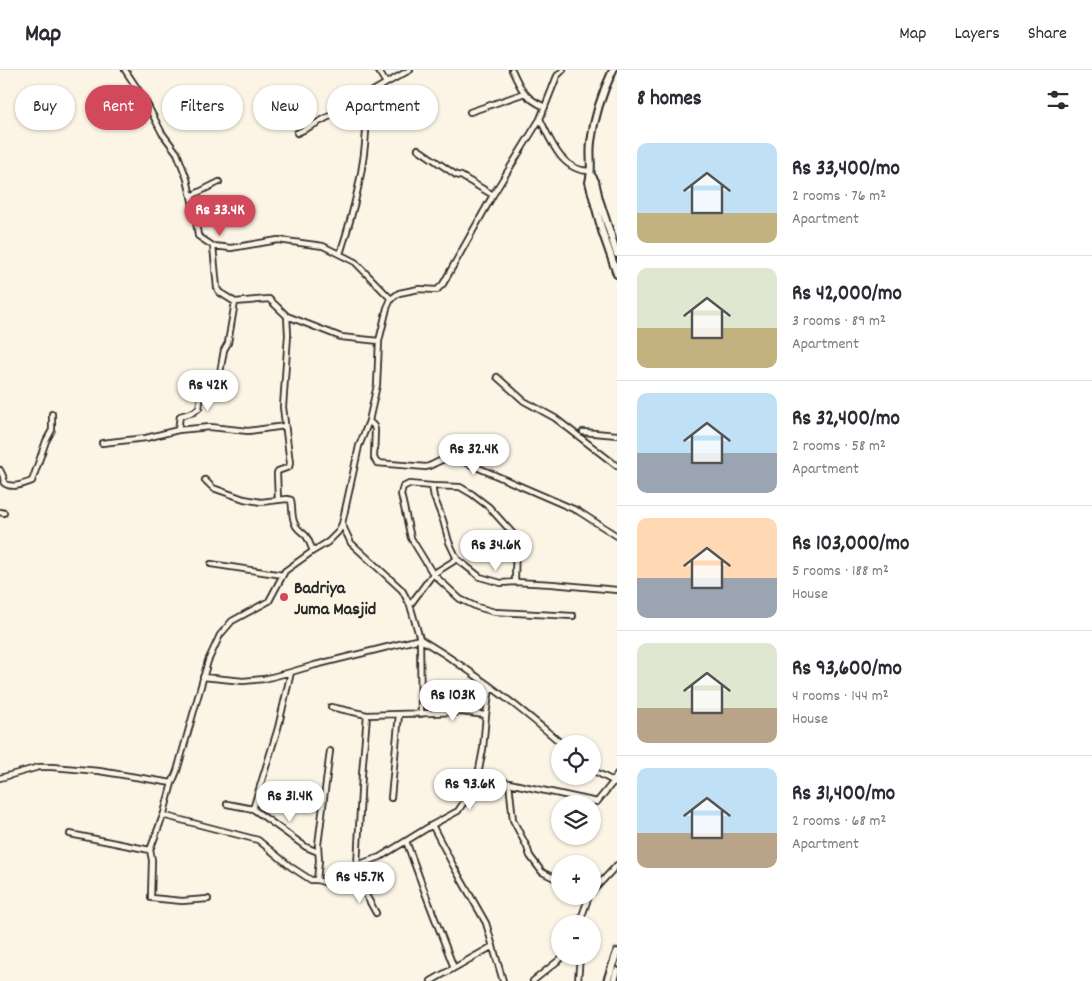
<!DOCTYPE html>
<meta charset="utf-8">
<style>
:root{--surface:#fff;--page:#f7f7f7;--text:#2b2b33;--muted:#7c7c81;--line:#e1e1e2;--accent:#d1495b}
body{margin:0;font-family:Dekko,sans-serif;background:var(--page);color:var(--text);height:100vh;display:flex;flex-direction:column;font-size:19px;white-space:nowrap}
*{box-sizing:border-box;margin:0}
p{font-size:16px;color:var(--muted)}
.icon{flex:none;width:28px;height:28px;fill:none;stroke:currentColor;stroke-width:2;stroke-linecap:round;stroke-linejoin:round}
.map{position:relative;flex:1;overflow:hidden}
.side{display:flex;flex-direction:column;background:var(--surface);width:475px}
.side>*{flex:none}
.guide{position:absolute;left:15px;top:15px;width:475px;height:45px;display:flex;gap:10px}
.controls{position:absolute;left:551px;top:665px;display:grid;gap:10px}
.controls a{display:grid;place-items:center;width:50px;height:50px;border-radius:50%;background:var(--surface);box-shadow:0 1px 4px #0004;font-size:25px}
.price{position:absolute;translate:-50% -42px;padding:0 11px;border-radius:18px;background:#fff;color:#222;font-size:16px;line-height:32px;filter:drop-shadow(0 1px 2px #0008)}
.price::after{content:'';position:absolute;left:50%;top:30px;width:15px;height:11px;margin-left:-8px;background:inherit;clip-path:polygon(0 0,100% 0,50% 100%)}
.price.current{background:var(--accent);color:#fff}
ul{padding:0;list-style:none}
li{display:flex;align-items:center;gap:15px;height:125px;padding:0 20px}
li+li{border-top:1px solid var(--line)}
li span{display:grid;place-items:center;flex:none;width:140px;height:100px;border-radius:10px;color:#555}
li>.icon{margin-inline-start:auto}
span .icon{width:60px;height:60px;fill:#fffc;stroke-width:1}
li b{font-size:21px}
h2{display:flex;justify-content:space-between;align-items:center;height:60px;padding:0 20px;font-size:21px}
.pill{padding:0 18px;border-radius:22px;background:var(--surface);box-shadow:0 1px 4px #0004;font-size:18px;line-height:45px}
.pill.current{background:var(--accent);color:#fff}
header{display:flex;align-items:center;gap:30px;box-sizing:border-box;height:70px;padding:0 25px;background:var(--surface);border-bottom:1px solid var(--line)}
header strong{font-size:24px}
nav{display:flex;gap:28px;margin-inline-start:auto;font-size:18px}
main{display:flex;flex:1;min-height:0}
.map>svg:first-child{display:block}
</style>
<header>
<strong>Map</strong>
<nav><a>Map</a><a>Layers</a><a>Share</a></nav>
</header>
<main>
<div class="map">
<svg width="617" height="911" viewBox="0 0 617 911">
<rect width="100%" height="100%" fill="#fcf5e5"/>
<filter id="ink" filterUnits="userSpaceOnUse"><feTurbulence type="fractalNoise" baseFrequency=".02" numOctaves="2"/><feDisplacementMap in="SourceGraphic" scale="10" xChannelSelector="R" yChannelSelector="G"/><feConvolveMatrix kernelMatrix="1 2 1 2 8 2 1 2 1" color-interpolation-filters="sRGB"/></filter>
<g filter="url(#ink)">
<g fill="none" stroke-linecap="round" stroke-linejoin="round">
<!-- street casing -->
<g stroke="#2b2b2b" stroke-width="8">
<path id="street" d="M 125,0 L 145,30 L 162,63 L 177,83 L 187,109 L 195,144 L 198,166 L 213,176 L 231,178 L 278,170 L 323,176 L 355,192 L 391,229
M 378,0 L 386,13
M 512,0 C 521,20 525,28 545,37
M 470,42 L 525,23
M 540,49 C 551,71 561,101 590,101
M 297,63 C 336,45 372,20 410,0
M 418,79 L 456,105 L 461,106 L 493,125
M 191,126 L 219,112
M 213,176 L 217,218 L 219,222 L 235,232 L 269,229 L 287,246 L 341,267 L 379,271
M 340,184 C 353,144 364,103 366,61
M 497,307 L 524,331 L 555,348 L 617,396
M 369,351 L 374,356 L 375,360 L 374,388 L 377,393 L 426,397 C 434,395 442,388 450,388 C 458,388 467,393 474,396 L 578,441 L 617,466
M 178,360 L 210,357 L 248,361 L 285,356
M 583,362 L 617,365
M 102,373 L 146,368 L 178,360 L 180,346 L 194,342 L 199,338 L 203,312 L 205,309 L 217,309 L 220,303 L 224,280 L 228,273 L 235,232
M 0,400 L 3,406 L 4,413 C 12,419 24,414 32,411 L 46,371 L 52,360 L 52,344
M 205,410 L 213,418 L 244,429 L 261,432 L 287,429 L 291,430 C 293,438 291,447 295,454 C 297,460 303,462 306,466 C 309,470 311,477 313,481
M 432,416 L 434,427 L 443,450 L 449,472 L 457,489
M 278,430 L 277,403 L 278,401 L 289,397 L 290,393 L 283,337 L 288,265 L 287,246
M 0,442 L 4,443
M 342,454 L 338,462 L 328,472 L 313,481 L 285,501 L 269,531 L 232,551 L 220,565 L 208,591 L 177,701 L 172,713 L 164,743 L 166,746 L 258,770 L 291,797 L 311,810 L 317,810 L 334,815 L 356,817 L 361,816
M 211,494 L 283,505
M 515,512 L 516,467 L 489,437 L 472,424 L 460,417 L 432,416 L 409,414 L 403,417 L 401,424 L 411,468 L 433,504 L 460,529 L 477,537 L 495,542 L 573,546
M 410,535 L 433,504 L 457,489 L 480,507 L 501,513 L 515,512 L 552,514 L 617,520
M 203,607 L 243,611 L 264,609 L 291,602
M 331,637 L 367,645 L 461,642 L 486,645
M 367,645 L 362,704 L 357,795 L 362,811 L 361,816 L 376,843
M 562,674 C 517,635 470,599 420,569 L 410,535 L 402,520 L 351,473 L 342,454 L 359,376 L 369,351 L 377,315 L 379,271 L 387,238 L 391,229 L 399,223 L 419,219 L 437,220 L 443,214 L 493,125 L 540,49 L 557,6 L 563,0
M 592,700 L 617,713
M 478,705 L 509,713 L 597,732 L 614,711 L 617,704
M 0,708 L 39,697 L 52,697 L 99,701 L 172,713
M 509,713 L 513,750 L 527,777 L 530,786 L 542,802 L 560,811
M 391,728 L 399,644
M 227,734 L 253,739 L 306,777 L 318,782
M 253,739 L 278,658 L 291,602 L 315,595 L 420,569 L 421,644
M 432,755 L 454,797 L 486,853 L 503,911
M 70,764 L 150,780 L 152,790 L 151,828 L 182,831 L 208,829
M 406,771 L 427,828 L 454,898
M 150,780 L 164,743
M 357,795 L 380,787 L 432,755 L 458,741 L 466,729 L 478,705 L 483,679 L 486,645 L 490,617
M 317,810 L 319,791 L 318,775 L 330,681
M 592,822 L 617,795
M 582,854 L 582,846 L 589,826
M 431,911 L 493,876
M 533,911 L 564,886
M 578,911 L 580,886"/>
</g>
<!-- secondary casing -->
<g stroke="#2b2b2b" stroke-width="10">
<path id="secondary" d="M 613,0 C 602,23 594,47 591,72 C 589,86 593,99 589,112 L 602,161 L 617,204
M 591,105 L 595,111 L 599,129 L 617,184
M 607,911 L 617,882
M 614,911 L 617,901"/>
</g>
<!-- street -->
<use href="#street" stroke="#fcf5e5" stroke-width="4.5"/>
<!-- secondary -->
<use href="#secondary" stroke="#fcf5e5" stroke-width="6"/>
</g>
</g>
<!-- markers -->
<circle fill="#d1495b" stroke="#fcf5e5" stroke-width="2" cx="284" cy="527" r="5"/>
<g text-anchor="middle" stroke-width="4" stroke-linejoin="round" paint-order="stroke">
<!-- poi labels -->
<g font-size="18" font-weight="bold" fill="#2b2b2b" stroke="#fcf5e5" text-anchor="start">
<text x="294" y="523">Badriya<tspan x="294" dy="21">Juma Masjid</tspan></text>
</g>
</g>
</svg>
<div class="controls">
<a><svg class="icon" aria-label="locate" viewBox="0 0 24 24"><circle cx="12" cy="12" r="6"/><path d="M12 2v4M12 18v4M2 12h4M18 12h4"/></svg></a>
<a><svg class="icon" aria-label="layers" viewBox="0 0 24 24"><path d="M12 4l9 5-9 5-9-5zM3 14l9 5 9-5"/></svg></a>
<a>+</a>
<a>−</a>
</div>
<b class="price current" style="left:220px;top:167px">Rs 33.4K</b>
<b class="price" style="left:208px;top:342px">Rs 42K</b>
<b class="price" style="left:474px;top:406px">Rs 32.4K</b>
<b class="price" style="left:496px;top:502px">Rs 34.6K</b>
<b class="price" style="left:453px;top:652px">Rs 103K</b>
<b class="price" style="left:470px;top:741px">Rs 93.6K</b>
<b class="price" style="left:290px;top:753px">Rs 31.4K</b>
<b class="price" style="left:360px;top:834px">Rs 45.7K</b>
<div class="guide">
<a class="pill">Buy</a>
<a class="pill current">Rent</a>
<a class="pill">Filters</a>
<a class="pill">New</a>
<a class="pill">Apartment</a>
</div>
</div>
<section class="side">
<h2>8 homes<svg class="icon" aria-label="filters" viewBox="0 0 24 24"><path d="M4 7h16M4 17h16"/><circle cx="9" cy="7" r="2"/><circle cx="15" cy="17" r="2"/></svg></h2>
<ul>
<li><span style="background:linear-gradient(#bfe0f5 70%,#c2b280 0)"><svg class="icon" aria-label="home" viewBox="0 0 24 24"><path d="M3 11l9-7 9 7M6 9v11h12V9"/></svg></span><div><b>Rs 33,400/mo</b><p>2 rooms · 76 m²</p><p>Apartment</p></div></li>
<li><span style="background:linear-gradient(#dfe7d0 60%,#c2b280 0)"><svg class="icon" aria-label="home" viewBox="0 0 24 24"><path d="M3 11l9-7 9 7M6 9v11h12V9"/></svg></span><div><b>Rs 42,000/mo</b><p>3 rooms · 89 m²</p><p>Apartment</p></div></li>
<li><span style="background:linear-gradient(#bfe0f5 60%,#9aa5b1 0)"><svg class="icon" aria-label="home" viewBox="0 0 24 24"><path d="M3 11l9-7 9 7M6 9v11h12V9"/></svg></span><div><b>Rs 32,400/mo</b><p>2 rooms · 58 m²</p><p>Apartment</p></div></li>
<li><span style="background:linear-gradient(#ffd9b3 60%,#9aa5b1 0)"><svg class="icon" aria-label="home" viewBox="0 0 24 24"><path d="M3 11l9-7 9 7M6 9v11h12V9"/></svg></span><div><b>Rs 103,000/mo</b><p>5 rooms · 188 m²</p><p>House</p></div></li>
<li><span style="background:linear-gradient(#dfe7d0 65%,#b9a48a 0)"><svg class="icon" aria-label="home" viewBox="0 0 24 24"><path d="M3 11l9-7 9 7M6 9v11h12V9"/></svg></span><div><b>Rs 93,600/mo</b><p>4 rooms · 144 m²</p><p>House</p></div></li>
<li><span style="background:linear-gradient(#bfe0f5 65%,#b9a48a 0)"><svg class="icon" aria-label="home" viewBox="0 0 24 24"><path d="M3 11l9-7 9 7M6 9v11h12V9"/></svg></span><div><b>Rs 31,400/mo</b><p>2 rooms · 68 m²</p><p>Apartment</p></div></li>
</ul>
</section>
</main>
